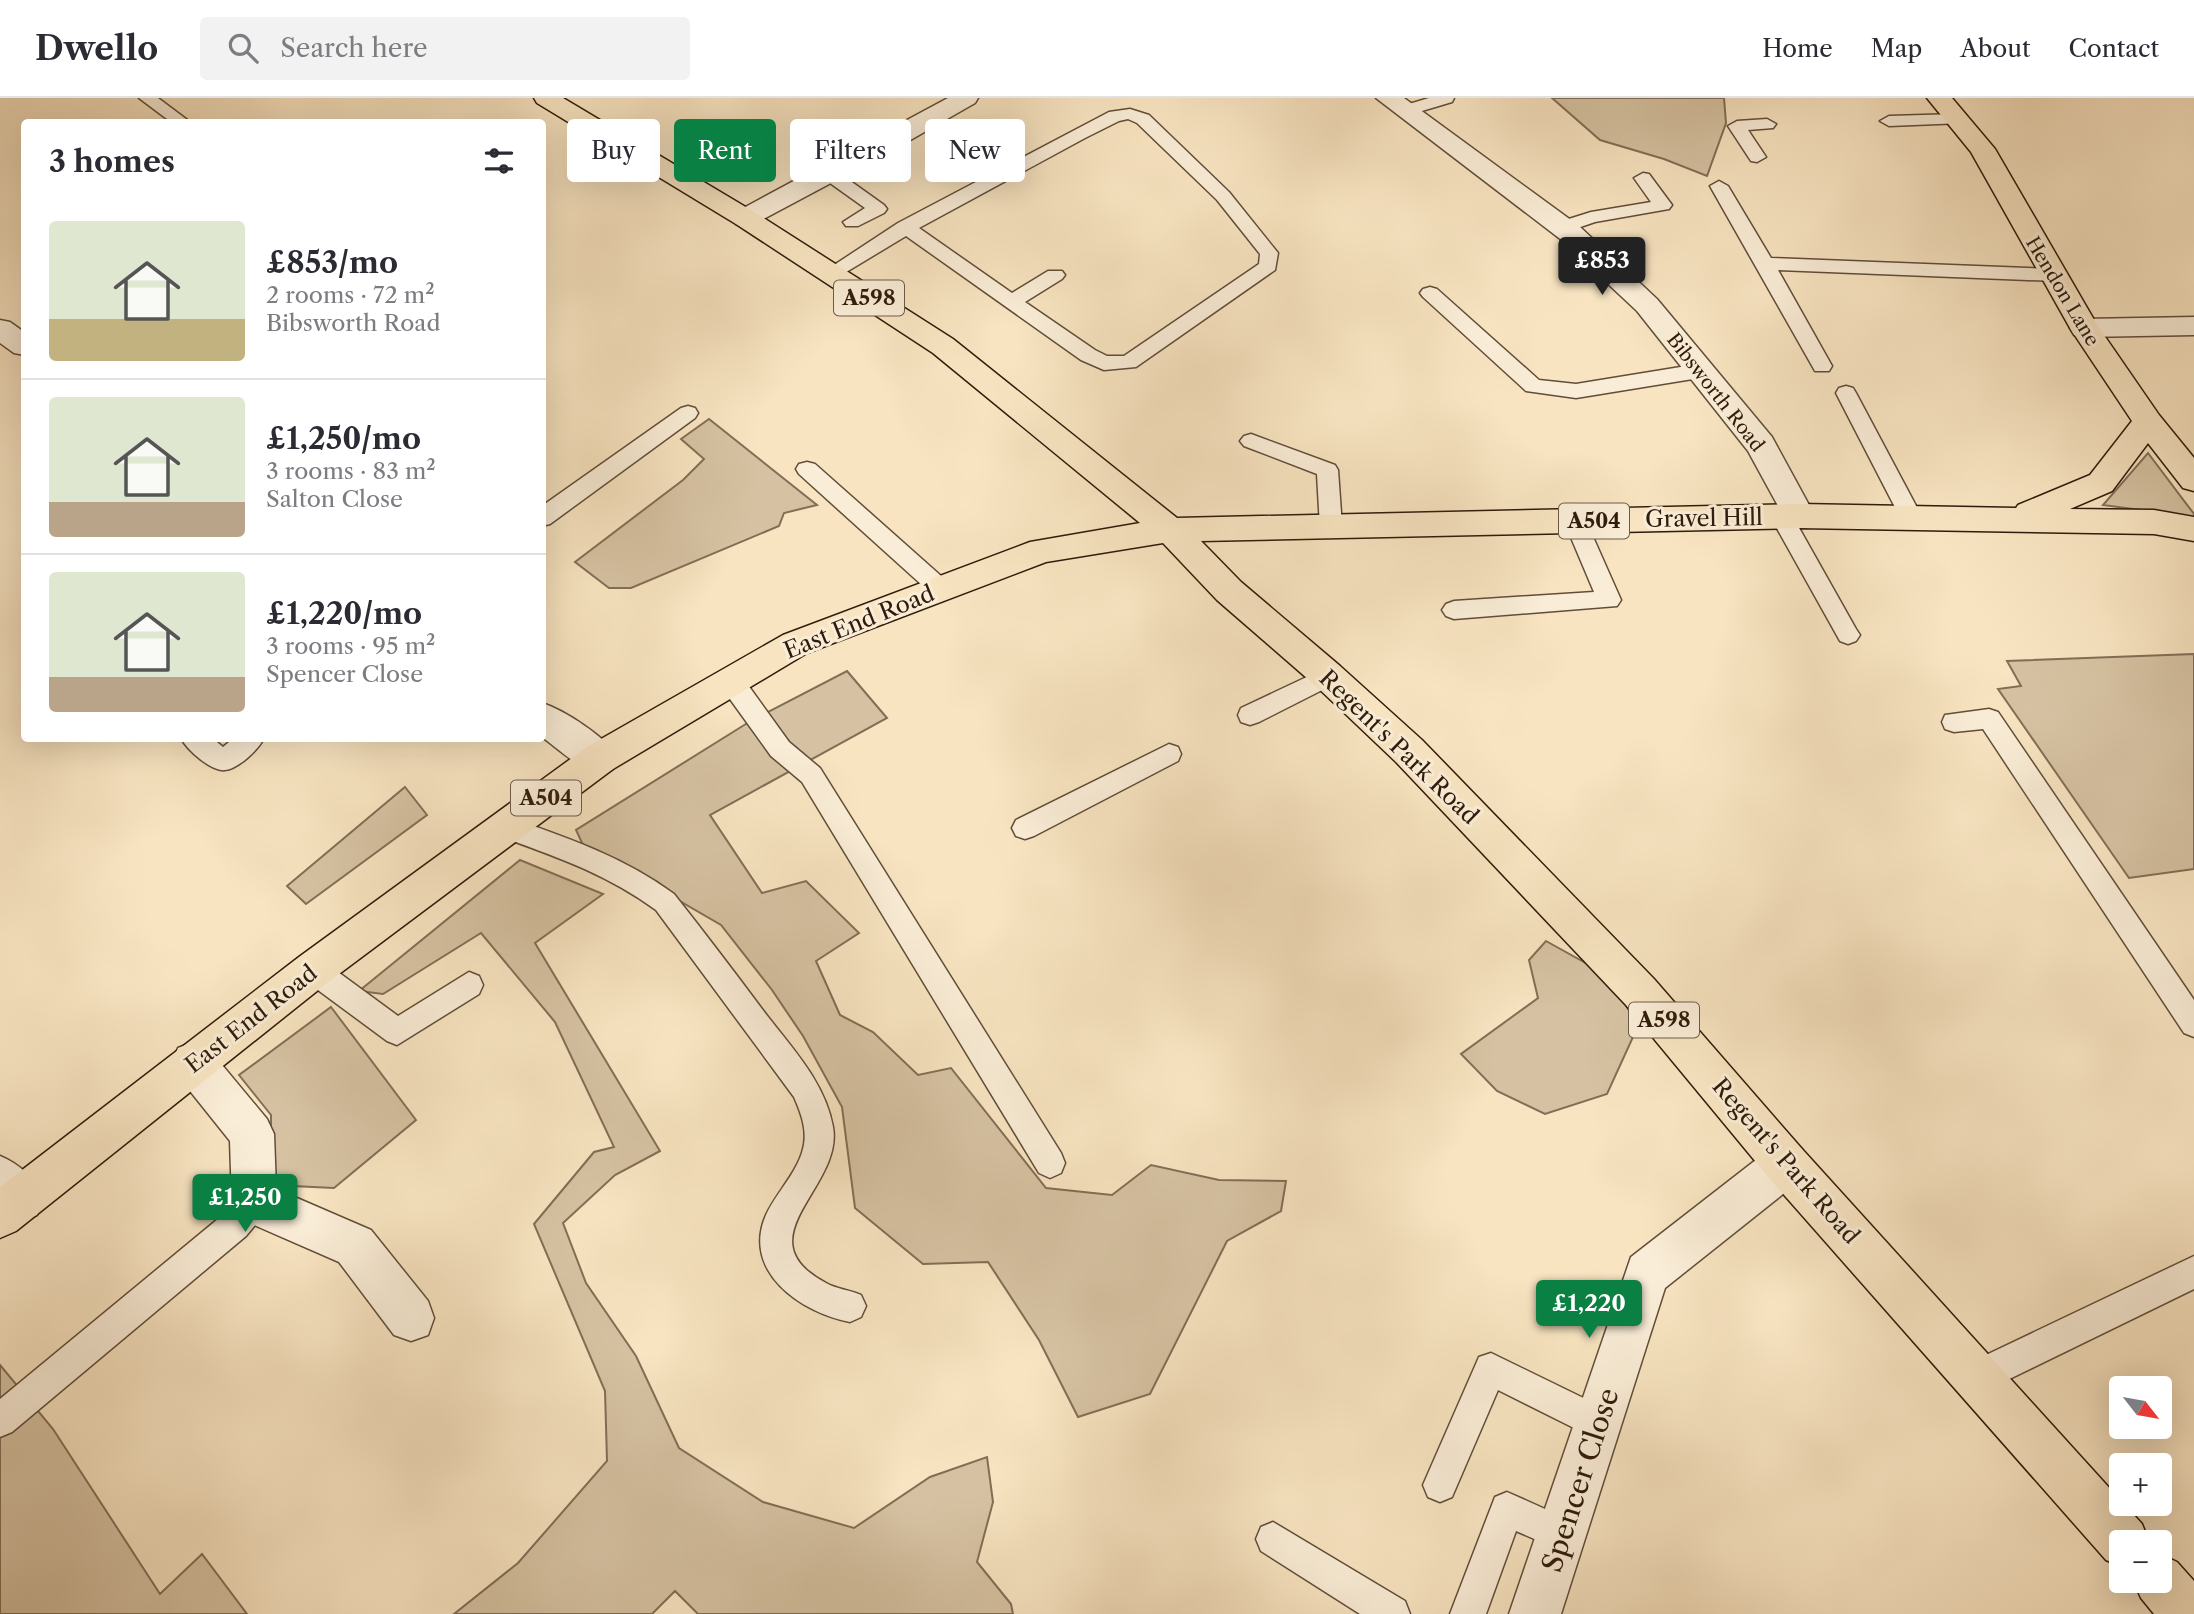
<!DOCTYPE html>
<meta charset="utf-8">
<style>
:root{--surface:#fff;--page:#f2f2f3;--text:#2b2b33;--muted:#7c7c81;--line:#e1e1e2;--accent:#0b8043}
body{margin:0;font-family:"Libre Caslon Text",serif;background:var(--page);color:var(--text);height:100vh;display:flex;flex-direction:column;font-size:26px;white-space:nowrap}
*{box-sizing:border-box;margin:0}
p{font-size:23px;color:var(--muted)}
.icon{flex:none;width:38px;height:38px;fill:none;stroke:currentColor;stroke-width:2;stroke-linecap:round;stroke-linejoin:round}
.map{position:relative;flex:1;overflow:hidden}
.drawer{position:absolute;left:21px;top:21px;width:525px;height:623px;display:flex;flex-direction:column;background:var(--surface);border-radius:7px;box-shadow:0 7px 28px #0002}
.drawer>*{flex:none}
.banner{position:absolute;left:567px;top:21px;width:665px;height:63px;display:flex;gap:14px}
.needle{width:46px;rotate:121deg}
.controls{position:absolute;left:2109px;top:1278px;display:grid;gap:14px}
.controls a{display:grid;place-items:center;width:63px;height:63px;border-radius:7px;background:var(--surface);box-shadow:0 7px 28px #0002;font-size:35px}
.price{position:absolute;translate:-50% -60px;padding:0 16px;border-radius:7px;background:var(--accent);color:#fff;font-size:23px;line-height:46px;filter:drop-shadow(0 2px 4px #0008)}
.price::after{content:'';position:absolute;left:50%;top:42px;width:21px;height:16px;margin-left:-10px;background:inherit;clip-path:polygon(0 0,100% 0,50% 100%)}
.price.active{background:#222;color:#fff}
ul{padding:0;list-style:none}
li{display:flex;align-items:center;gap:21px;height:175px;padding:0 28px}
li+li{border-top:2px solid var(--line)}
li span{display:grid;place-items:center;flex:none;width:196px;height:140px;border-radius:7px;color:#555}
li>.icon{margin-inline-start:auto}
span .icon{width:84px;height:84px;fill:#fffc;stroke-width:1}
li b{font-size:30px}
h2{display:flex;justify-content:space-between;align-items:center;height:84px;padding:0 28px;font-size:30px}
.tag{padding:0 24px;border-radius:7px;background:var(--surface);box-shadow:0 7px 28px #0002;font-size:24px;line-height:63px}
.tag.active{background:var(--accent);color:#fff}
header{display:flex;align-items:center;gap:42px;box-sizing:border-box;height:98px;padding:0 35px;background:var(--surface);border-bottom:2px solid var(--line)}
header strong{font-size:33px}
nav{display:flex;gap:38px;margin-inline-start:auto;font-size:24px}
.search{width:490px;height:63px;background:var(--page);display:flex;align-items:center;gap:18px;box-sizing:border-box;padding:0 24px;border-radius:7px;color:var(--muted);font-size:26px}
.map>svg:first-child{display:block}
</style>
<header>
<strong>Dwello</strong>
<div class="search"><svg class="icon" aria-label="search" viewBox="0 0 24 24"><circle cx="10" cy="10" r="6"/><path d="M15 15l6 6"/></svg>Search here</div>
<nav><a>Home</a><a>Map</a><a>About</a><a>Contact</a></nav>
</header>
<div class="map">
<svg width="2194" height="1516" viewBox="0 0 2194 1516">
<rect width="100%" height="100%" fill="#f8e4c1"/>
<filter id="stains"><feTurbulence type="fractalNoise" baseFrequency=".00286" numOctaves="4"/><feColorMatrix values="0 0 0 0 .2 0 0 0 0 .09 0 0 0 0 .02 0 0 0 .5 -.17"/></filter>
<radialGradient id="worn" r=".72"><stop offset=".6" stop-color="#630" stop-opacity="0"/><stop offset="1" stop-color="#630" stop-opacity=".3"/></radialGradient>
<!-- green -->
<path fill="#d6c2a2" stroke="#826e56" stroke-width="2" d="M 1552,0 L 1724,0 L 1726,25 L 1707,78 L 1664,61 L 1600,42 Z
M 709,321 L 817,407 L 784,415 L 779,428 L 631,490 L 609,490 L 575,464 L 683,382 L 704,361 L 681,341 Z
M 2148,355 L 2194,416 L 2194,419 L 2103,407 Z
M 2194,556 L 2194,771 L 2129,780 L 1998,591 L 2021,588 L 2007,563 Z
M 847,573 L 887,620 L 710,717 L 762,795 L 806,783 L 859,835 L 816,863 L 840,917 L 873,934 L 918,977 L 951,970 L 1046,1090 L 1112,1097 L 1151,1067 L 1219,1082 L 1286,1083 L 1281,1113 L 1227,1143 L 1150,1296 L 1078,1319 L 1039,1242 L 988,1164 L 923,1166 L 855,1110 L 842,1009 L 803,938 L 772,892 L 721,827 L 583,747 L 576,732 L 749,624 Z
M 405,689 L 427,717 L 306,806 L 287,788 Z
M 520,762 L 603,796 L 535,845 L 660,1053 L 615,1077 L 563,1125 L 586,1185 L 636,1258 L 679,1350 L 763,1404 L 854,1430 L 930,1379 L 987,1359 L 993,1404 L 977,1464 L 1011,1506 L 1013,1516 L 698,1516 L 675,1493 L 652,1516 L 454,1516 L 518,1465 L 607,1363 L 605,1293 L 534,1126 L 594,1054 L 614,1049 L 555,924 L 481,835 L 383,896 L 359,893 Z
M 1546,843 L 1609,878 L 1638,928 L 1607,996 L 1545,1016 L 1497,993 L 1461,956 L 1538,900 L 1529,862 Z
M 331,909 L 416,1022 L 334,1090 L 271,1087 L 271,1017 L 239,977 Z
M 0,1267 L 53,1331 L 160,1496 L 202,1456 L 247,1516 L 0,1516 Z"/>
<g fill="none" stroke-linecap="round" stroke-linejoin="round">
<!-- lane casing -->
<g stroke="#614d38" stroke-width="3">
<path id="lane" d="M 139,0 L 158,0 L 190,24 L 171,24 Z
M 1429,0 L 1454,0 L 1452,4 L 1405,18 L 1397,13 L 1399,9 Z
M 1130,11 L 1149,17 L 1229,94 L 1278,155 L 1275,172 L 1136,269 L 1104,272 L 1081,262 L 906,138 L 838,179 L 824,179 L 822,175 L 898,125 L 1109,14 ZM 1128,21 L 1137,25 L 1217,102 L 1260,156 L 1259,166 L 1124,258 L 1107,258 L 1095,252 L 1025,204 L 1062,181 L 1065,177 L 1062,173 L 1048,173 L 1012,195 L 919,130 L 1085,40 L 1119,23 Z
M 1957,16 L 1963,17 L 1966,21 L 1963,25 L 1889,28 L 1880,23 L 1889,18 Z
M 1767,21 L 1776,26 L 1773,30 L 1748,32 L 1766,59 L 1757,64 L 1751,63 L 1728,28 L 1737,23 Z
M 829,71 L 835,72 L 884,107 L 887,111 L 884,115 L 858,128 L 846,128 L 843,124 L 865,110 L 823,80 L 820,76 Z
M 1643,75 L 1649,76 L 1669,103 L 1672,107 L 1669,111 L 1595,124 L 1563,135 L 1554,129 L 1556,125 L 1591,114 L 1651,104 L 1634,80 Z
M 1719,83 L 1728,88 L 1771,160 L 2054,171 L 2064,177 L 2054,183 L 1778,172 L 1832,268 L 1829,273 L 1815,273 L 1710,88 Z
M 1430,189 L 1437,191 L 1539,282 L 1576,286 L 1699,266 L 1706,268 L 1709,273 L 1706,278 L 1699,280 L 1576,300 L 1526,293 L 1423,199 L 1420,195 L 1423,191 Z
M 1846,288 L 1853,290 L 1856,295 L 1922,419 L 1919,425 L 1911,427 L 1903,425 L 1900,419 L 1836,295 L 1839,290 Z
M 688,308 L 695,310 L 698,315 L 695,320 L 550,426 L 542,428 L 542,408 L 681,310 Z
M 1251,336 L 1335,367 L 1338,372 L 1342,429 L 1339,435 L 1331,437 L 1323,435 L 1320,429 L 1317,376 L 1244,348 L 1240,343 L 1244,338 Z
M 807,364 L 815,366 L 949,485 L 952,491 L 949,497 L 941,500 L 933,497 L 799,376 L 796,371 L 799,366 Z
M 1781,410 L 1789,412 L 1856,531 L 1860,537 L 1856,543 L 1848,546 L 1840,543 L 1770,418 L 1773,412 Z
M 1575,415 L 1583,417 L 1586,423 L 1621,502 L 1617,508 L 1454,521 L 1446,518 L 1442,512 L 1446,506 L 1454,503 L 1594,494 L 1564,423 L 1567,417 Z
M 1328,569 L 1336,571 L 1340,578 L 1336,585 L 1259,624 L 1250,627 L 1241,624 L 1238,617 L 1241,610 Z
M 731,574 L 740,576 L 789,644 L 820,670 L 1061,1055 L 1065,1065 L 1061,1075 L 1050,1080 L 1039,1075 L 802,684 L 771,658 L 722,590 L 719,583 L 722,576 Z
M 1989,611 L 1998,614 L 2194,902 L 2194,939 L 2184,935 L 1983,631 L 1954,634 L 1945,631 L 1942,624 L 1945,617 Z
M 181,640 L 212,640 L 223,649 L 234,640 L 264,640 C 259,651 238,671 225,672 C 212,674 187,652 181,640 Z
M 1169,646 L 1178,649 L 1181,656 L 1178,663 L 1034,738 L 1025,741 L 1016,738 L 1012,730 L 1016,722 Z
M 505,718 C 565,739 622,758 674,796 C 704,834 733,872 762,911 C 789,947 825,983 833,1029 C 844,1089 741,1140 826,1185 C 836,1191 850,1192 861,1197 L 866,1208 L 861,1219 L 850,1224 C 802,1215 741,1174 766,1117 C 776,1095 797,1075 803,1051 C 808,1033 801,1015 794,999 L 656,812 C 605,775 554,758 496,737 L 492,729 L 496,721 Z
M 313,860 L 323,863 L 398,918 L 469,874 L 479,878 L 483,887 L 479,896 L 397,947 L 387,943 L 303,881 L 299,872 L 303,863 Z
M 254,1089 L 265,1093 L 269,1104 L 265,1115 L 246,1138 L 12,1334 L 0,1339 L 0,1301 L 224,1116 L 243,1093 Z
M 2194,1158 L 2194,1191 L 1989,1291 L 1977,1295 L 1965,1291 L 1961,1279 L 1965,1267 Z
M 1491,1255 L 1610,1313 L 1615,1325 L 1610,1337 L 1598,1342 L 1498,1292 L 1452,1399 L 1440,1404 L 1428,1399 L 1423,1387 L 1479,1259 Z
M 1507,1394 L 1574,1424 L 1579,1436 L 1574,1448 L 1562,1453 L 1516,1433 L 1486,1516 L 1450,1516 L 1495,1399 Z
M 1273,1424 L 1405,1503 L 1410,1516 L 1360,1516 L 1261,1453 L 1256,1441 L 1261,1429 Z"/>
</g>
<!-- street casing -->
<g stroke="#614d38" stroke-width="3">
<path id="street" d="M 948,0 L 978,0 L 975,5 L 893,52 L 754,126 L 745,128 L 736,126 L 732,120 L 736,114 Z
M 1376,0 L 1404,0 L 1579,128 L 1657,201 L 1772,339 L 1815,418 L 1810,426 L 1799,430 L 1788,426 L 1748,353 L 1637,213 L 1559,140 Z
M 2194,219 L 2194,237 L 2084,239 L 2074,237 L 2070,230 L 2074,223 L 2084,221 Z
M 0,222 L 10,224 L 24,234 L 24,257 L 14,255 L 0,245 Z
M 542,605 C 564,612 608,640 618,660 L 613,671 C 586,680 563,654 542,639 Z
M 193,944 L 208,950 L 267,1021 L 274,1036 L 276,1091 L 371,1132 L 428,1203 L 434,1220 L 428,1237 L 411,1243 L 394,1237 L 339,1164 L 238,1120 L 232,1104 L 230,1043 L 178,978 L 172,964 L 178,950 Z
M 1786,1044 L 1802,1051 L 1808,1066 L 1802,1081 L 1665,1190 L 1561,1516 L 1509,1516 L 1631,1159 L 1770,1051 Z
M 0,1058 C 21,1067 35,1080 43,1101 L 37,1117 L 21,1123 L 0,1111 Z"/>
</g>
<!-- primary casing -->
<g stroke="#2f1b0b" stroke-width="3">
<path id="primary" d="M 534,0 L 563,0 L 754,114 L 953,241 L 1177,420 L 1799,406 L 2016,410 L 2018,407 L 2090,377 L 2132,323 L 2070,230 L 1971,54 L 1927,0 L 1952,0 L 1995,51 L 2097,227 L 2159,317 L 2194,360 L 2194,393 L 2183,390 L 2148,345 L 2112,393 L 2070,411 L 2154,412 L 2194,419 L 2194,443 L 2154,436 L 1799,430 L 1201,443 L 1241,484 L 1340,568 L 1422,642 L 1654,881 L 1802,1051 L 2142,1426 L 2149,1444 L 2121,1444 L 2121,1468 L 2106,1462 L 1770,1081 L 1626,907 L 1396,664 L 1316,588 L 1217,502 L 1163,445 L 1046,464 L 807,555 L 613,671 L 327,885 L 16,1133 L 0,1140 L 0,1089 L 299,859 L 587,649 L 783,537 L 1030,444 L 1140,425 L 933,255 L 736,126 L 537,5 Z
M 2160,1456 L 2177,1464 L 2194,1483 L 2194,1516 L 2154,1516 L 2141,1500 L 2133,1482 L 2160,1482 Z"/>
</g>
<!-- lane -->
<use href="#lane" fill="#faedd7" fill-rule="evenodd"/>
<!-- street -->
<use href="#street" fill="#faedd7" fill-rule="evenodd"/>
<!-- primary -->
<use href="#primary" fill="#f8e4c1" fill-rule="evenodd"/>
</g>
<g text-anchor="middle" stroke-width="6" stroke-linejoin="round" paint-order="stroke">
<!-- far-street labels -->
<g font-size="19" fill="#2f1b0b" stroke="#faedd7">
<text transform="translate(2063 193) rotate(59)" y="7">Hendon Lane</text>
<text transform="translate(1716 294) rotate(52)" y="7">Bibsworth Road</text>
</g>
<!-- shield labels -->
<g fill="#faedd7" stroke="#6c5a48" stroke-width="2">
<rect x="834" y="182.5" width="70" height="35" rx="5"/>
<rect x="1559" y="405.5" width="70" height="35" rx="5"/>
<rect x="511" y="682.5" width="70" height="35" rx="5"/>
<rect x="1629" y="904.5" width="70" height="35" rx="5"/>
</g>
<g font-size="21" font-weight="bold" fill="#2f1b0b">
<text x="869" y="207">A598</text>
<text x="1594" y="430">A504</text>
<text x="546" y="707">A504</text>
<text x="1664" y="929">A598</text>
</g>
<!-- street labels -->
<g font-size="23" fill="#2f1b0b" stroke="#faedd7">
<text transform="translate(1704 420) rotate(-1)" y="8">Gravel Hill</text>
<text transform="translate(859 524) rotate(-22)" y="8">East End Road</text>
<text transform="translate(1399 649) rotate(44)" y="8">Regent's Park Road</text>
<text transform="translate(251 921) rotate(-38)" y="8">East End Road</text>
<text transform="translate(1786 1063) rotate(49)" y="8">Regent's Park Road</text>
</g>
<!-- near-street labels -->
<g font-size="28" fill="#2f1b0b" stroke="#faedd7">
<text transform="translate(1580 1382) rotate(-72)" y="10">Spencer Close</text>
</g>
</g>
<rect width="100%" height="100%" filter="url(#stains)"/>
<rect width="100%" height="100%" fill="url(#worn)"/>
</svg>
<div class="controls">
<a><svg class="needle" viewBox="-14 -14 28 28"><path d="M0-13l5 13h-10z" fill="#e53935"/><path d="M0 13l5-13h-10z" fill="#7c7c81"/></svg></a>
<a>+</a>
<a>−</a>
</div>
<b class="price active" style="left:1602px;top:199px">£853</b>
<b class="price" style="left:245px;top:1136px">£1,250</b>
<b class="price" style="left:1589px;top:1242px">£1,220</b>
<div class="banner">
<a class="tag">Buy</a>
<a class="tag active">Rent</a>
<a class="tag">Filters</a>
<a class="tag">New</a>
</div>
<section class="drawer">
<h2>3 homes<svg class="icon" aria-label="filters" viewBox="0 0 24 24"><path d="M4 7h16M4 17h16"/><circle cx="9" cy="7" r="2"/><circle cx="15" cy="17" r="2"/></svg></h2>
<ul>
<li><span style="background:linear-gradient(#dfe7d0 70%,#c2b280 0)"><svg class="icon" aria-label="home" viewBox="0 0 24 24"><path d="M3 11l9-7 9 7M6 9v11h12V9"/></svg></span><div><b>£853/mo</b><p>2 rooms · 72 m²</p><p>Bibsworth Road</p></div></li>
<li><span style="background:linear-gradient(#dfe7d0 75%,#b9a48a 0)"><svg class="icon" aria-label="home" viewBox="0 0 24 24"><path d="M3 11l9-7 9 7M6 9v11h12V9"/></svg></span><div><b>£1,250/mo</b><p>3 rooms · 83 m²</p><p>Salton Close</p></div></li>
<li><span style="background:linear-gradient(#dfe7d0 75%,#b9a48a 0)"><svg class="icon" aria-label="home" viewBox="0 0 24 24"><path d="M3 11l9-7 9 7M6 9v11h12V9"/></svg></span><div><b>£1,220/mo</b><p>3 rooms · 95 m²</p><p>Spencer Close</p></div></li>
</ul>
</section>
</div>
